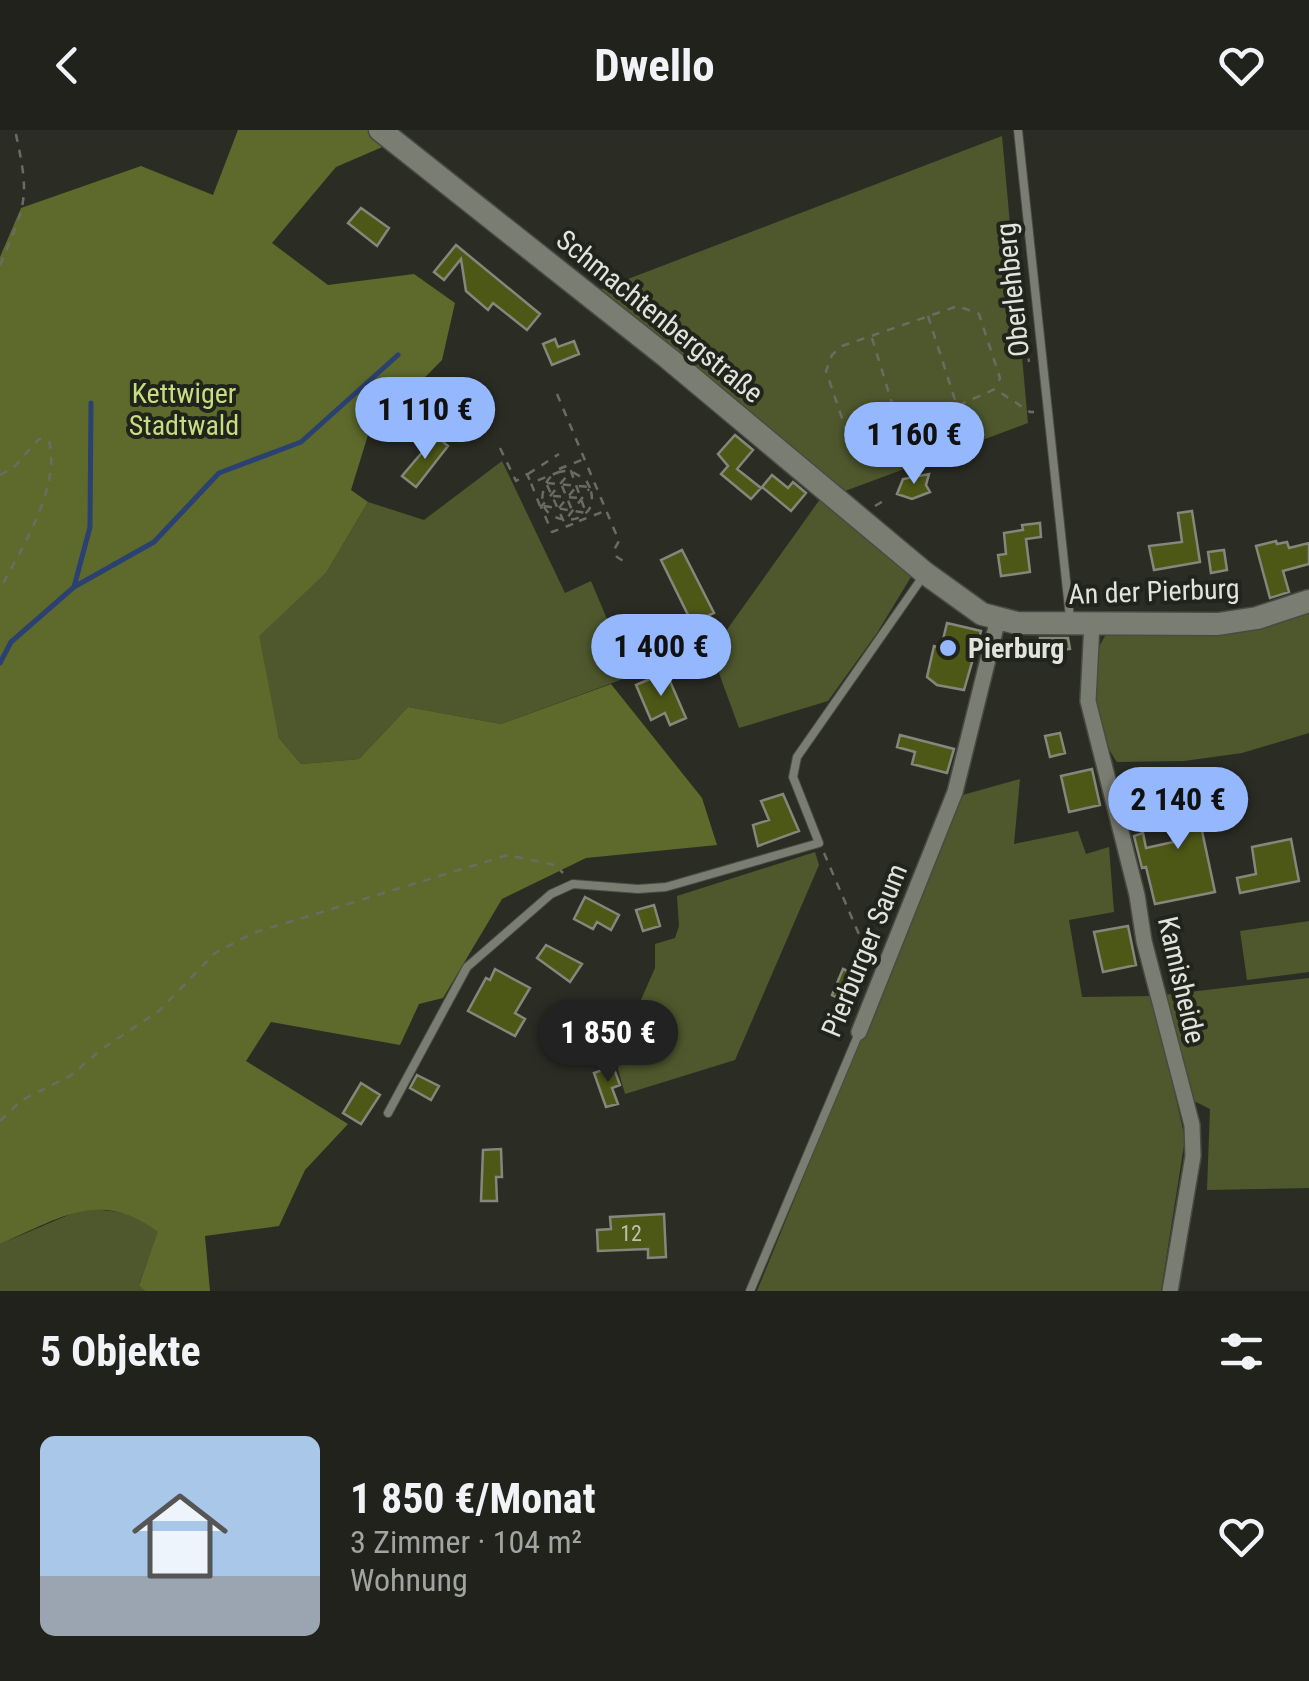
<!DOCTYPE html>
<html lang="de">
<meta charset="utf-8">
<style>
:root{--surface:#20221b;--page:#282a24;--text:#f1f3f6;--muted:#a2a4a3;--accent:#94b7fd}
body{margin:0;font-family:"Roboto Condensed",sans-serif;background:var(--page);color:var(--text);height:100vh;display:flex;flex-direction:column;font-size:38px;white-space:nowrap}
*{box-sizing:border-box;margin:0}
p{font-size:32px;color:var(--muted)}
.icon{flex:none;width:55px;height:55px;fill:none;stroke:currentColor;stroke-width:2;stroke-linecap:round;stroke-linejoin:round}
.map{position:relative;height:1161px;overflow:hidden}
.panel{display:flex;flex-direction:column;background:var(--surface);flex:1}
.panel>*{flex:none}
.price{position:absolute;translate:-50% -85px;padding:0 22px;border-radius:35px;background:var(--accent);color:#111;font-size:32px;line-height:65px;filter:drop-shadow(0 2px 5px #0008)}
.price::after{content:'';position:absolute;left:50%;top:60px;width:30px;height:22px;margin-left:-15px;background:inherit;clip-path:polygon(0 0,100% 0,50% 100%)}
.price.active{background:#222;color:#fff}
ul{padding:0;list-style:none}
li{display:flex;align-items:center;gap:30px;height:250px;padding:0 40px}
li span{display:grid;place-items:center;flex:none;width:280px;height:200px;border-radius:15px;color:#555}
li>.icon{margin-inline-start:auto}
span .icon{width:120px;height:120px;fill:#fffc;stroke-width:1}
li b{font-size:42px}
h2{display:flex;justify-content:space-between;align-items:center;height:120px;padding:0 40px;font-size:42px}
header{display:flex;justify-content:space-between;align-items:center;height:130px;padding:0 40px;background:var(--surface);font-size:45px;font-weight:700}
.map>svg:first-child{display:block}
</style>
<header><svg class="icon" aria-label="back" viewBox="0 0 24 24"><path d="M15 5l-7 7 7 7"/></svg>Dwello<svg class="icon" aria-label="heart" viewBox="0 0 24 24"><path d="M12 20l-8-8c-3-5 5-10 8-4 3-6 11-1 8 4z"/></svg></header>
<div class="map">
<svg width="1309" height="1161" viewBox="0 0 1309 1161">
<rect width="100%" height="100%" fill="#2b2d24"/>
<!-- green -->
<path fill="#4f582d" d="M 1002,6 L 1028,293 L 837,364 L 594,162 Z
M 502,331 L 565,463 L 591,451 L 631,546 L 501,594 L 408,577 L 359,629 L 301,634 L 279,608 L 258,506 L 326,443 L 368,372 L 424,390 Z
M 823,365 L 914,442 L 877,503 L 828,571 L 739,598 L 708,513 L 719,509 L 726,501 Z
M 1309,479 L 1309,603 L 1242,623 L 1184,631 L 1117,632 C 1094,599 1081,536 1108,502 Z
M 1020,649 L 1014,714 L 1078,701 L 1086,724 L 1109,717 L 1114,782 L 1069,790 L 1082,867 L 1153,866 L 1185,1009 L 1161,1161 L 757,1161 L 959,666 Z
M 815,722 L 819,735 L 735,930 L 625,964 L 615,929 L 655,838 L 655,814 L 675,808 L 679,796 L 677,766 Z
M 1309,791 L 1309,842 L 1247,850 L 1240,801 Z
M 1309,848 L 1309,1058 L 1207,1060 L 1210,979 L 1190,969 L 1164,865 Z
M 85,1078 L 135,1084 L 159,1102 L 139,1154 L 145,1161 L 0,1161 L 0,1114 Z"/>
<!-- forest -->
<path fill="#5e6a2c" d="M 238,0 L 371,0 L 387,15 L 336,37 L 272,113 L 328,155 L 414,144 L 455,173 L 442,230 L 368,305 L 351,360 L 368,372 L 326,443 L 259,506 L 279,608 L 301,634 L 359,629 L 408,577 L 501,594 L 611,554 L 702,668 L 717,715 L 586,728 L 502,769 L 443,868 L 419,874 L 400,915 L 271,892 L 246,931 L 348,994 L 305,1040 L 279,1096 L 205,1106 L 210,1161 L 145,1161 L 139,1155 L 158,1102 C 100,1058 59,1089 0,1114 L 0,127 L 21,78 L 141,36 L 213,65 Z"/>
<g fill="none" stroke-linecap="round" stroke-linejoin="round">
<!-- stream -->
<path stroke="#2a4171" stroke-width="5" d="M 74,457 L 90,397 L 91,273
M 0,533 L 11,512 L 74,457 L 154,412 L 219,343 L 301,312 L 398,225"/>
</g>
<!-- building -->
<path fill="#4d5817" stroke="#84877b" stroke-width="2.5" d="M 361,78 L 389,98 L 377,116 L 348,93 Z
M 456,115 L 540,184 L 527,200 L 493,173 L 488,180 L 466,161 L 461,129 L 444,150 L 434,142 Z
M 555,209 L 558,217 L 574,211 L 579,224 L 552,235 L 543,214 Z
M 735,305 L 753,320 L 737,339 L 761,358 L 751,369 L 721,344 L 728,336 L 718,324 Z
M 436,306 L 448,316 L 416,357 L 402,346 Z
M 929,344 L 926,355 L 930,362 L 912,369 L 897,364 L 903,349 Z
M 772,345 L 788,358 L 793,352 L 806,363 L 791,381 L 762,357 Z
M 1192,381 L 1200,432 L 1154,440 L 1149,416 L 1182,412 L 1178,383 Z
M 1040,393 L 1041,407 L 1026,409 L 1030,442 L 1001,446 L 998,425 L 1006,424 L 1004,403 L 1023,400 L 1022,395 Z
M 1276,411 L 1277,414 L 1287,412 L 1289,418 L 1309,413 L 1309,434 L 1283,441 L 1289,462 L 1270,468 L 1256,416 Z
M 682,420 L 714,483 L 692,493 L 661,430 Z
M 1224,420 L 1227,440 L 1211,443 L 1208,422 Z
M 947,493 L 981,501 L 964,560 L 937,555 L 927,547 L 934,516 L 941,518 Z
M 1040,508 L 1068,508 L 1070,519 L 1042,522 Z
M 666,542 L 686,588 L 670,595 L 665,583 L 651,590 L 636,555 Z
M 1060,603 L 1065,623 L 1050,627 L 1045,606 Z
M 900,605 L 954,619 L 947,643 L 912,634 L 915,622 L 897,617 Z
M 1092,639 L 1100,675 L 1069,682 L 1061,646 Z
M 1192,654 L 1215,762 L 1155,774 L 1146,737 L 1142,738 L 1134,706 L 1143,703 L 1146,718 L 1173,712 L 1162,660 Z
M 783,664 L 799,701 L 758,716 L 753,695 L 769,690 L 761,671 Z
M 1291,709 L 1299,751 L 1240,763 L 1237,748 L 1256,744 L 1252,717 Z
M 585,767 L 619,785 L 611,800 L 597,792 L 593,799 L 574,789 Z
M 654,775 L 660,796 L 643,801 L 636,780 Z
M 1128,796 L 1136,835 L 1103,842 L 1094,802 Z
M 546,815 L 582,834 L 570,852 L 537,828 Z
M 495,839 L 530,858 L 515,883 L 525,889 L 515,906 L 468,881 L 486,848 L 490,850 Z
M 843,839 L 864,848 L 852,874 L 832,865 Z
M 613,936 L 620,955 L 612,958 L 618,974 L 606,977 L 594,943 Z
M 417,945 L 439,956 L 431,970 L 410,958 Z
M 361,953 L 380,965 L 361,994 L 343,983 Z
M 501,1019 L 502,1047 L 496,1047 L 497,1071 L 481,1071 L 483,1020 Z
M 664,1084 L 666,1127 L 648,1128 L 648,1119 L 598,1121 L 597,1100 L 611,1099 L 610,1087 Z"/>
<g fill="none" stroke-linecap="round" stroke-linejoin="round">
<!-- lane casing -->
<g stroke="#494b43" stroke-width="10">
<path id="lane" d="M 1018,0 L 1070,488
M 388,983 L 467,837 L 551,764 L 573,754 L 638,759 L 666,757 L 819,713 L 793,647 L 797,627 L 924,445
M 750,1161 L 859,903"/>
</g>
<!-- street casing -->
<g stroke="#494b43" stroke-width="18">
<path id="street" d="M 1092,493 L 1088,571 L 1137,765 L 1144,811 L 1192,995 L 1193,1026 L 1170,1161
M 859,902 L 955,662 L 998,489"/>
</g>
<!-- secondary casing -->
<g stroke="#494b43" stroke-width="25">
<path id="secondary" d="M 380,0 L 668,228 L 925,443 L 982,484 L 1017,493 L 1218,494 L 1257,488 L 1309,471"/>
</g>
<!-- path -->
<path stroke="#6a6c63" stroke-width="2.5" stroke-dasharray="8 8" stroke-linecap="butt" d="M 0,135 C 27,72 30,68 15,0
M 1022,165 L 1029,232
M 928,186 L 957,276 L 995,259 L 1030,282 L 1034,282
M 872,208 L 899,296
M 557,264 L 619,411 L 614,420 L 617,427 L 628,434
M 956,277 L 868,308 L 845,297 L 826,241 L 832,225 L 842,216 L 958,176 L 979,184 L 1000,248 L 996,257
M 500,318 L 516,351 L 527,344 L 531,353
M 559,339 L 584,329
M 528,344 L 559,324
M 0,345 L 13,338 L 39,309 L 49,311 C 61,357 21,420 0,459
M 547,353 L 589,357
M 547,355 L 564,392 L 589,359
M 562,356 L 572,380
M 590,358 L 586,350 L 571,341 C 559,340 549,344 545,356 C 527,399 605,402 590,358 L 594,356
M 553,366 L 580,368
M 540,376 L 531,353 L 559,342
M 544,376 L 586,383 L 571,341 L 541,377 L 552,402 L 578,392
M 875,376 L 885,370
M 559,378 L 576,357
M 579,391 L 605,381
M 824,723 L 864,816 L 872,823
M 0,991 L 22,970 L 70,946 L 102,919 L 160,880 L 215,823 L 253,803 L 508,725 L 555,735 L 563,743"/>
<!-- lane -->
<use href="#lane" stroke="#7a7d71" stroke-width="8"/>
<!-- street -->
<use href="#street" stroke="#7a7d71" stroke-width="15"/>
<!-- secondary -->
<use href="#secondary" stroke="#7a7d71" stroke-width="22"/>
</g>
<!-- markers -->
<circle fill="#94b7fd" stroke="#21241a" stroke-width="4" cx="948" cy="518" r="10"/>
<g text-anchor="middle" stroke-width="8" stroke-linejoin="round" paint-order="stroke">
<!-- number labels -->
<g font-size="22" fill="#bcc0ab">
<text x="631" y="1111">12</text>
</g>
<!-- street labels -->
<g font-size="28" fill="#e1e3dc" stroke="#21241a">
<text transform="translate(1012 160) rotate(-96)" y="10">Oberlehberg</text>
<text transform="translate(660 186) rotate(39)" y="10">Schmachtenbergstraße</text>
<text transform="translate(1154 461) rotate(-2)" y="10">An der Pierburg</text>
<text transform="translate(864 820) rotate(-68)" y="10">Pierburger Saum</text>
<text transform="translate(1182 850) rotate(77)" y="10">Kamisheide</text>
</g>
<!-- park labels -->
<g font-size="28" fill="#c9dc81" stroke="#21241a">
<text x="184" y="273">Kettwiger<tspan x="184" dy="32">Stadtwald</tspan></text>
</g>
<!-- poi labels -->
<g font-size="28" font-weight="bold" fill="#e1e3dc" stroke="#21241a" text-anchor="start">
<text x="968" y="528">Pierburg</text>
</g>
</g>
</svg>
<b class="price" style="left:425px;top:332px">1 110 €</b>
<b class="price" style="left:914px;top:357px">1 160 €</b>
<b class="price" style="left:661px;top:569px">1 400 €</b>
<b class="price" style="left:1178px;top:722px">2 140 €</b>
<b class="price active" style="left:608px;top:955px">1 850 €</b>
</div>
<section class="panel">
<h2>5 Objekte<svg class="icon" aria-label="filters" viewBox="0 0 24 24"><path d="M4 7h16M4 17h16"/><circle cx="9" cy="7" r="2"/><circle cx="15" cy="17" r="2"/></svg></h2>
<ul>
<li><span style="background:linear-gradient(#a9c7e8 70%,#9aa5b1 0)"><svg class="icon" aria-label="home" viewBox="0 0 24 24"><path d="M3 11l9-7 9 7M6 9v11h12V9"/></svg></span><div><b>1 850 €/Monat</b><p>3 Zimmer · 104 m²</p><p>Wohnung</p></div><svg class="icon" aria-label="heart" viewBox="0 0 24 24"><path d="M12 20l-8-8c-3-5 5-10 8-4 3-6 11-1 8 4z"/></svg></li>
</ul>
</section>
